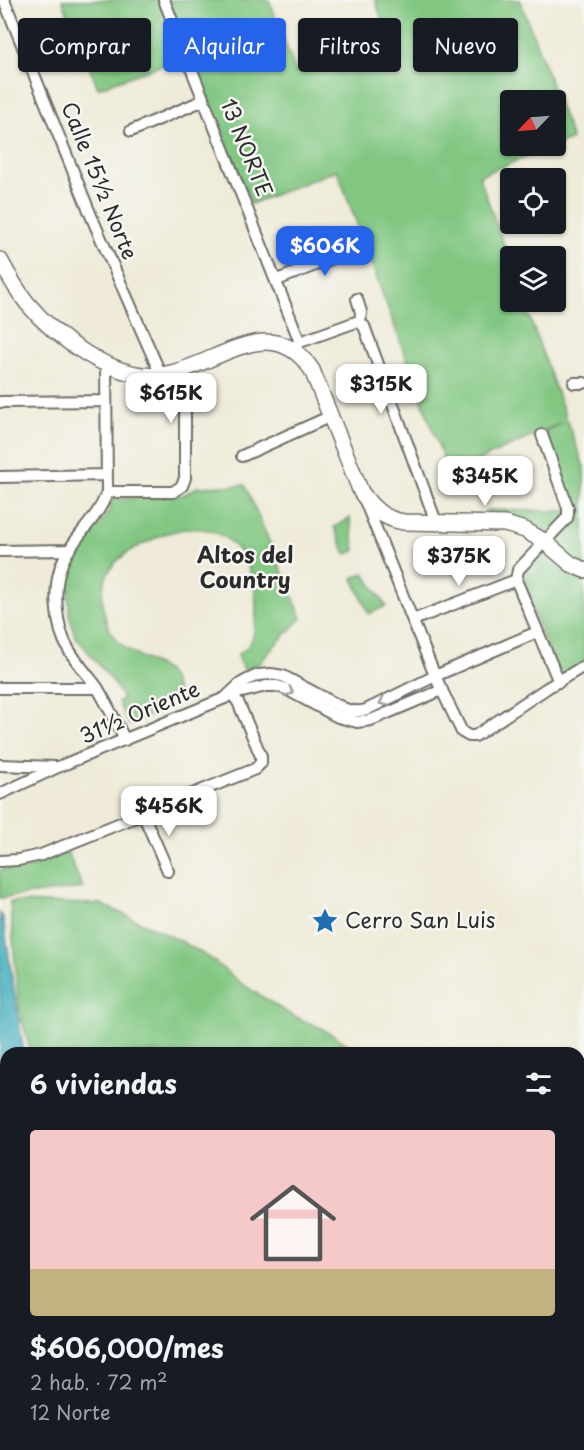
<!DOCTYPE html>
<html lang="es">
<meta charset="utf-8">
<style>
:root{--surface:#171b24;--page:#20242c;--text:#f1f3f6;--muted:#9ea1a6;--accent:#2563eb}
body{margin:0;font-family:"Playpen Sans",sans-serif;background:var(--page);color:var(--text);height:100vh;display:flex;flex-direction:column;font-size:22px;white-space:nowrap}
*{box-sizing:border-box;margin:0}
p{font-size:20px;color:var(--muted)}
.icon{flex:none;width:33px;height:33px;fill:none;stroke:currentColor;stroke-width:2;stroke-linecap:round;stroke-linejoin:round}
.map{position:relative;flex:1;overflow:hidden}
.drawer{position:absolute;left:0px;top:1047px;width:585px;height:404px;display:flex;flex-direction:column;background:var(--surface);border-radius:18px 18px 0 0;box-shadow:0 2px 4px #0004}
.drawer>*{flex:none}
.guide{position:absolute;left:18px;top:18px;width:549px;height:54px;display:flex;gap:12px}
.needle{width:39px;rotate:245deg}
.tools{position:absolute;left:500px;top:90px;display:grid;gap:12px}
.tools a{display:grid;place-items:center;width:66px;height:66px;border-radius:6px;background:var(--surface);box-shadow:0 2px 4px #0004;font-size:30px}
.price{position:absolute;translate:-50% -51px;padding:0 14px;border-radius:12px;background:#fff;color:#222;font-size:20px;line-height:39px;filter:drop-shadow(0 2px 3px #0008)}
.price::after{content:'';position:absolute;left:50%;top:36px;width:18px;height:14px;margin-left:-9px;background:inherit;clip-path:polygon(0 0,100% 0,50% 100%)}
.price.active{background:var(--accent);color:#fff}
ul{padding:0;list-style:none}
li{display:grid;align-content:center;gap:12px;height:318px;padding:0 30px}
li span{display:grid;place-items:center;height:186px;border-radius:6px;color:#555}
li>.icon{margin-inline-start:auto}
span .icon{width:108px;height:108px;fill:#fffc;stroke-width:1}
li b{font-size:26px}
h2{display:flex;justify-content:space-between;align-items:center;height:72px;padding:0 30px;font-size:26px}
.pill{padding:0 21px;border-radius:6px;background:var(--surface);box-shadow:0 2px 4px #0004;font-size:21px;line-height:54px}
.pill.active{background:var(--accent);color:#fff}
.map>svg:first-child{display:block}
</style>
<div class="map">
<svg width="584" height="1450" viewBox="0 0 584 1450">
<rect width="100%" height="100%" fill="#f6f6f2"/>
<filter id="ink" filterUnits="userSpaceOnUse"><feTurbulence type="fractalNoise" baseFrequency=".0167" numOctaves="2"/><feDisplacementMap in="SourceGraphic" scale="12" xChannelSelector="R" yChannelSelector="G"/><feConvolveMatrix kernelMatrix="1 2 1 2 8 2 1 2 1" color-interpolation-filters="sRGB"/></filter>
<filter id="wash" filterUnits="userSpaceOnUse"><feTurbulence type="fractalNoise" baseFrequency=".008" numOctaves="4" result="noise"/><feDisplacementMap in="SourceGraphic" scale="24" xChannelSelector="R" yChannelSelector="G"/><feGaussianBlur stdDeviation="1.35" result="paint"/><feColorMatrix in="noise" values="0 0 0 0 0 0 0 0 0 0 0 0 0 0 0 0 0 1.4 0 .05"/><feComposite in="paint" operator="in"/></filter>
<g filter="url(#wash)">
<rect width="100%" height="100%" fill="#efebd8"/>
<!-- green -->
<path fill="#81c782" stroke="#567956" stroke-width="1.5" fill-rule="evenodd" d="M 62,0 L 164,0 L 187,56 L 98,88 Z
M 168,0 L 269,0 L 296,72 L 388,37 L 375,0 L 520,0 L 572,139 L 479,176 L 510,262 L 510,302 L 524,302 L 584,467 L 584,566 L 493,517 L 486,510 L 572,511 L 545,432 L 561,423 L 449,474 L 337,170 L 251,204 ZM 510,100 L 555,100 L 555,146 L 510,146 Z
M 245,485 L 302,618 L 277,643 L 259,664 L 245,670 L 240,663 L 238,654 C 254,647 255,631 256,615 C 258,561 228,514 168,533 C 161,535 154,539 147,542 C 134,548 119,556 111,568 C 101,582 101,601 105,617 C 113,645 128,650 152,663 C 156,665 164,668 168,672 C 172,677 176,690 179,696 L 173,704 L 129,725 L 118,702 L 123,699 L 113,682 L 75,636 L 69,614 L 68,579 L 75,555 L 110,510 L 111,499 L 183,495 L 197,487 Z
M 350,518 L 355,551 L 346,554 L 334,527 Z
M 545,547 L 584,573 L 584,661 L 582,664 L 560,678 L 519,579 L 522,571 Z
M 364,573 L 386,606 L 369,614 L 353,578 Z
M 67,851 L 83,888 L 0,898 L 0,870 L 35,866 Z
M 10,902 L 101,904 L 179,940 L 210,958 L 242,984 L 289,1014 L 321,1028 L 349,1045 L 358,1053 L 31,1053 L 19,1009 Z
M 579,1284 L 584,1284 L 584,1450 L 271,1450 L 268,1445 L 579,1444 Z"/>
<!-- water -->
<path fill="#40adbe" stroke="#366c74" stroke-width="1.5" d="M 0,913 L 3,917 L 24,1053 L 6,1053 L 6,1137 L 0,1136 Z"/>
</g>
<g filter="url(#ink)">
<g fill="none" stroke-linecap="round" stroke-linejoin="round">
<!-- street casing -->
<g stroke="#706e68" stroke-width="14">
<path id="street" d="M 4,0 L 92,218 L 161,375
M 164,0 L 300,342
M 131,131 L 204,100
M 277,280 L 356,249
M 357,299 L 361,312 L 360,323 L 364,326 L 436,522
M 296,345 L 300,342 L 356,322 L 360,323
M 106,364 L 107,492 C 99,518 74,536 63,561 C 52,586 55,627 69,650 C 77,663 88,675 97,687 C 107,704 116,722 125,740
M 574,383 L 584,383
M 0,402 L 106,401
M 542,435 L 568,508 L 568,514 L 567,518 L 518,570 L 516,580 L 559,682
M 242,456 L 331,416
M 0,477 L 107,475
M 107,492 L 173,492 L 182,486 L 185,478 L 185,369
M 365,501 L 435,676 L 462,732 L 469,736 L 475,736 L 547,688 L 584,666
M 0,551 L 68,550
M 413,620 L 516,580
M 0,688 L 97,688
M 234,690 L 242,692 L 266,686 L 277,686 L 286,689 L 338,717 L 357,722 L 371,720 L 442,690
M 0,765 L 55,767
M 0,794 L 58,767 L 225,698 L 240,684 L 247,680 L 258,675 L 271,674 L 283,676 L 343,708 C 351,712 358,712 366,710 L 435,676 L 537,632
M 143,814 L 168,871
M 0,861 L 18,860 L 41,855 L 255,769 L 261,763 L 261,756 L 238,702 L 231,693"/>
</g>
<!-- secondary casing -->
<g stroke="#706e68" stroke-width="18">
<path id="secondary" d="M 0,260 C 8,275 17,290 27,303 C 55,337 113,380 160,375 C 214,369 270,307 312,370 L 361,492 C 373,509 384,519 404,522 L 505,524 L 525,530 L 545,542 L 571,564 L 584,570"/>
</g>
<!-- street -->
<use href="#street" stroke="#fff" stroke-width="10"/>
<!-- secondary -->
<use href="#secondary" stroke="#fff" stroke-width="15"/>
</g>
<!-- one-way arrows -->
<defs><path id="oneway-chevron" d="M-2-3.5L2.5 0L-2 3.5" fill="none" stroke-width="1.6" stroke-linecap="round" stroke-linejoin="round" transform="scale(1.5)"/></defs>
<g stroke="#a0a0a0">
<use href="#oneway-chevron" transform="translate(290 692) rotate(26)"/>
<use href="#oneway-chevron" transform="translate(383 702) rotate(154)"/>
</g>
</g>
<!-- icons -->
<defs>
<g id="sight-bare" transform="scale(2.07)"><path d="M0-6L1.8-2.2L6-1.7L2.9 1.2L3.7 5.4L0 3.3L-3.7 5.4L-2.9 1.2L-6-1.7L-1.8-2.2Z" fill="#1f6fb2" stroke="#f6f6f2" stroke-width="2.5" paint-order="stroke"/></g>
</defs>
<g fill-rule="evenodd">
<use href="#sight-bare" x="325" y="921"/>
</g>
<g text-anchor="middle" stroke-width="5" stroke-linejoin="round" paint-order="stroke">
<!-- street labels -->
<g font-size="21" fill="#2b2b2b" stroke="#f6f6f2">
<text transform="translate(246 148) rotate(68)" y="7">13 NORTE</text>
<text transform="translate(99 181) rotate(68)" y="7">Calle 15½ Norte</text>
<text transform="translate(140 713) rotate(-23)" y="7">31½ Oriente</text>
</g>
<!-- poi labels -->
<g font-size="21" fill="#2b2b2b" stroke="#f6f6f2" text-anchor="start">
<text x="345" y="928">Cerro San Luis</text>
</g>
<!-- neighbourhood labels -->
<g font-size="22" font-weight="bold" fill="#2b2b2b" stroke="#f6f6f2">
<text x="245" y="563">Altos del<tspan x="245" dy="25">Country</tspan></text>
</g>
</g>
</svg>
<div class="tools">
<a><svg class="needle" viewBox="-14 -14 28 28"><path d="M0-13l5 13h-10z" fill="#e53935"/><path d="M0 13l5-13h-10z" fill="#9ea1a6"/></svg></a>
<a><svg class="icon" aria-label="locate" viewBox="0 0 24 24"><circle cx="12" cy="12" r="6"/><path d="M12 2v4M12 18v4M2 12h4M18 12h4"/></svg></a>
<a><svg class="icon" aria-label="layers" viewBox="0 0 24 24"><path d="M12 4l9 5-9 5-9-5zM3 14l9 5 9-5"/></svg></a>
</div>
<b class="price active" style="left:325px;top:277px">$606K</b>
<b class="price" style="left:381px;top:415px">$315K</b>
<b class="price" style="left:171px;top:424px">$615K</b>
<b class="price" style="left:485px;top:507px">$345K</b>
<b class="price" style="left:459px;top:587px">$375K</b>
<b class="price" style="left:169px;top:837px">$456K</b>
<div class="guide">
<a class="pill">Comprar</a>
<a class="pill active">Alquilar</a>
<a class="pill">Filtros</a>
<a class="pill">Nuevo</a>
</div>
<section class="drawer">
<h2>6 viviendas<svg class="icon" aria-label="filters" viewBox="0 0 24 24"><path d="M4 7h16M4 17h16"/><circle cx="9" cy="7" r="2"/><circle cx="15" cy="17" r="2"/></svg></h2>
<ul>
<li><span style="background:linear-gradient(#f6c9c9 75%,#c2b280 0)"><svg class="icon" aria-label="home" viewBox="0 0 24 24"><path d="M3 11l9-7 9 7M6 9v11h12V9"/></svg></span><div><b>$606,000/mes</b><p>2 hab. · 72 m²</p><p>12 Norte</p></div></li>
</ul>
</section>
</div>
